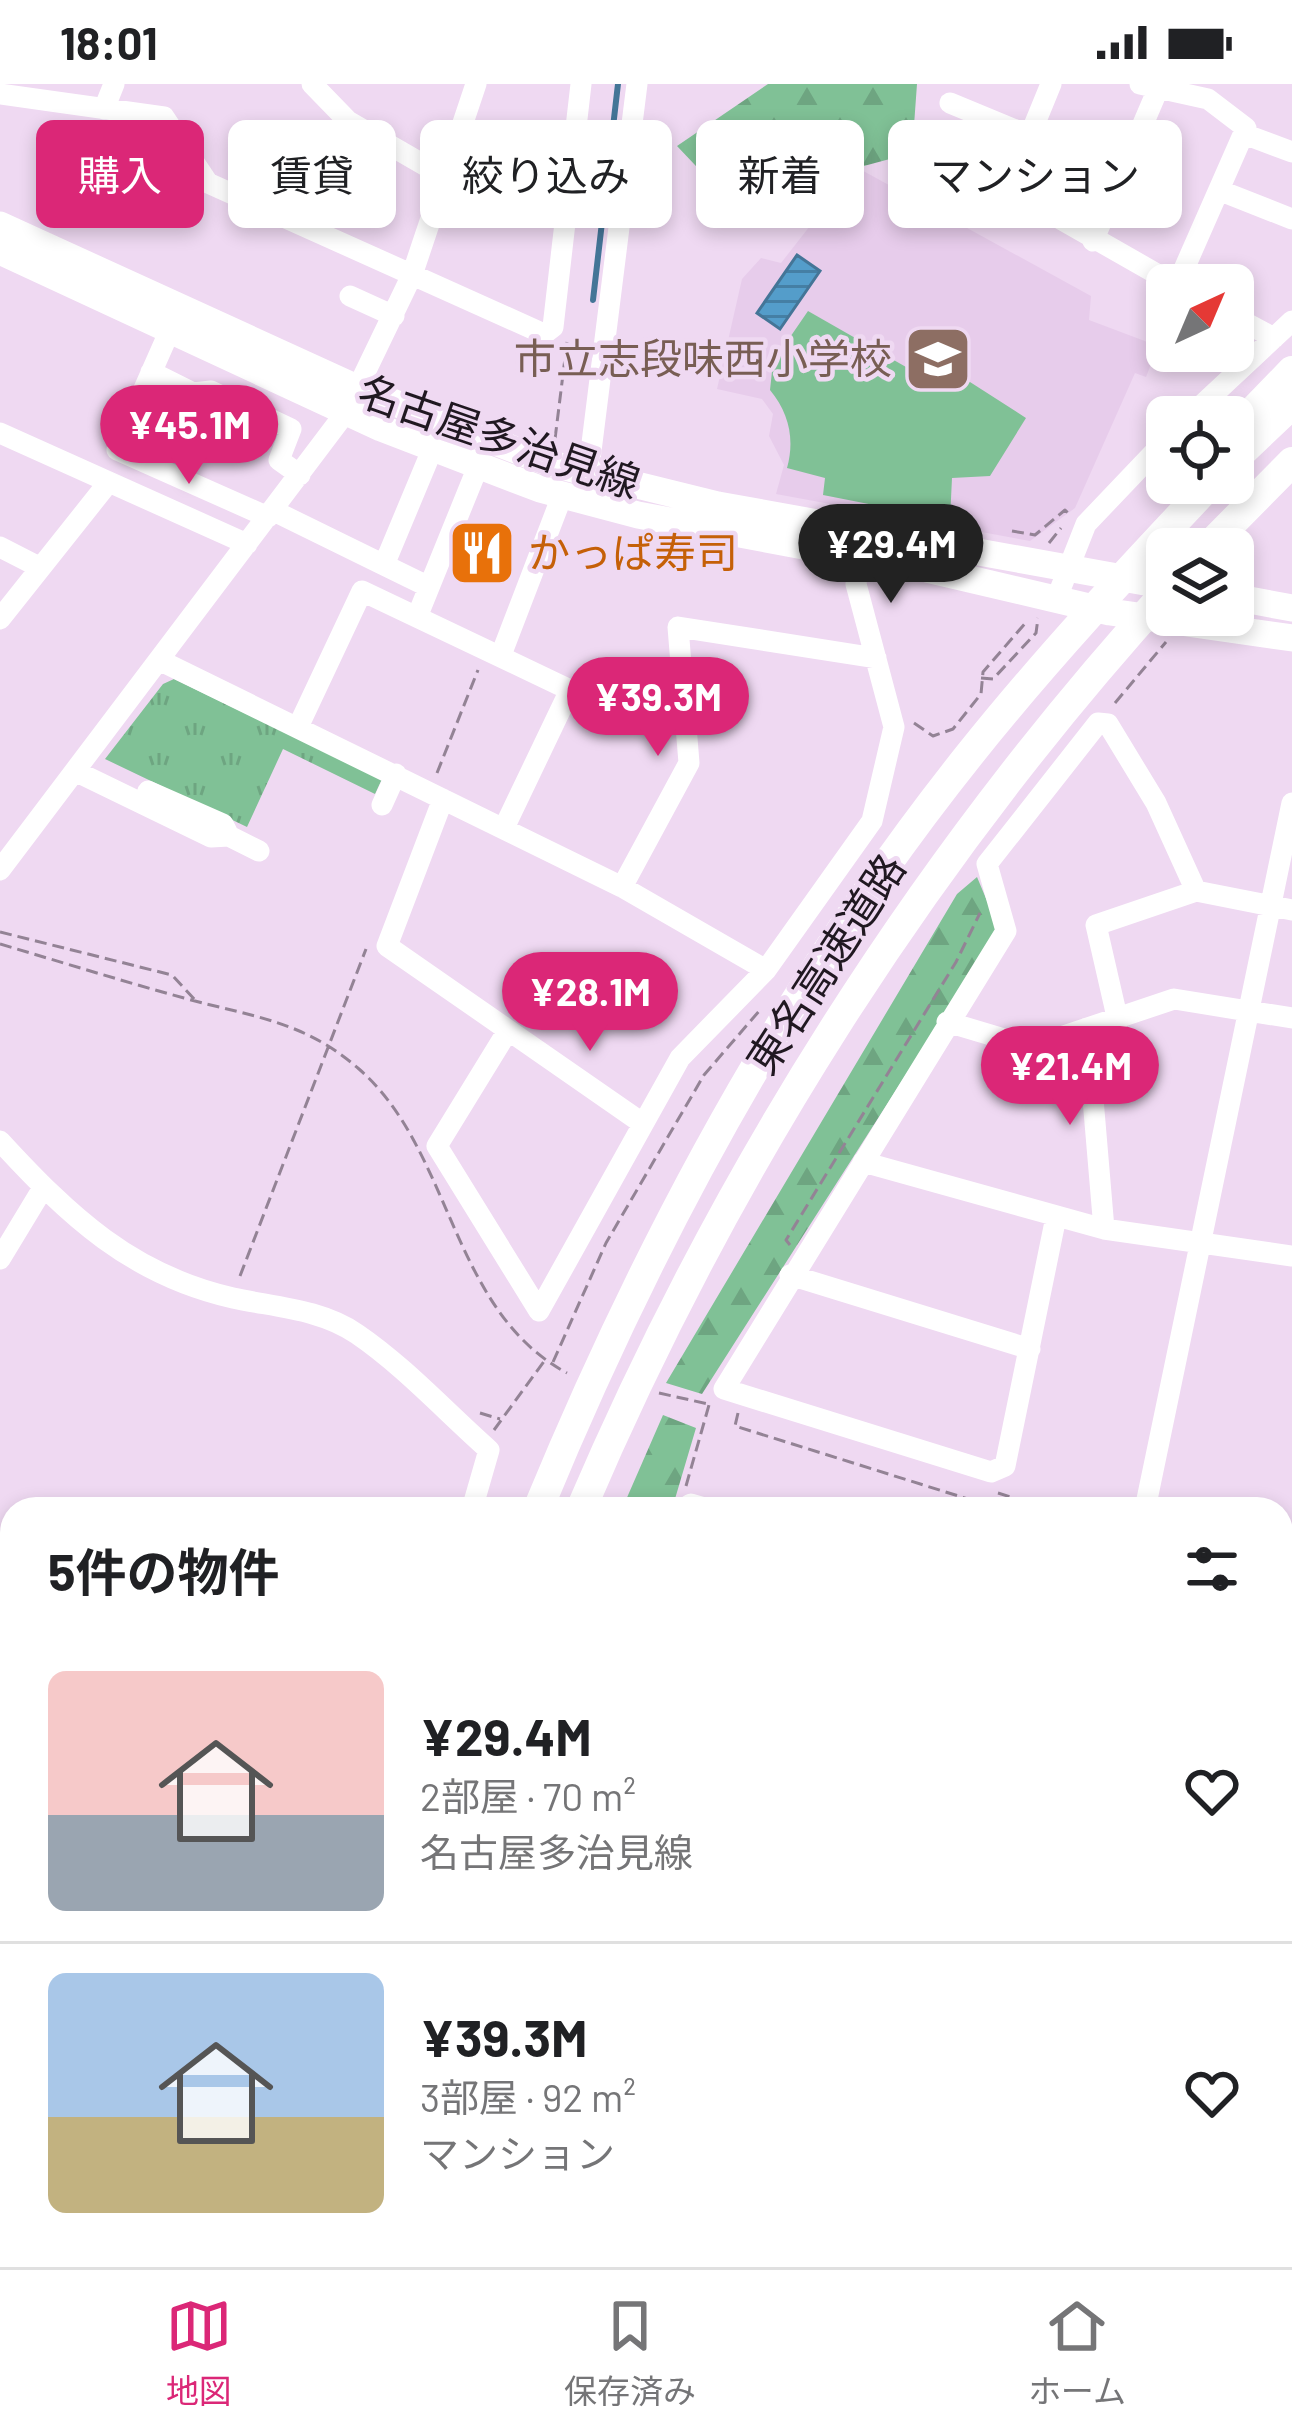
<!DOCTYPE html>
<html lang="ja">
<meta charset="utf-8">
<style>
:root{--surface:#fff;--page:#f6f6f6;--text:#202124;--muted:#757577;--line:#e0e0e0;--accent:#db2777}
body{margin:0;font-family:Barlow,"Noto Sans JP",sans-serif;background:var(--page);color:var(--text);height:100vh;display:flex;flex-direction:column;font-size:45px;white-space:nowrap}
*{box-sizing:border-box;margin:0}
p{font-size:39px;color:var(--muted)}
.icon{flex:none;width:66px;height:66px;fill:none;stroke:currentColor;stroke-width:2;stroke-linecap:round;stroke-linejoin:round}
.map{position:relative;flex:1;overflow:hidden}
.drawer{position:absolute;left:0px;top:1413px;width:1293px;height:771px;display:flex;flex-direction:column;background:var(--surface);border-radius:36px 36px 0 0;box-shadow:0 6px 18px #0003}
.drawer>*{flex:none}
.top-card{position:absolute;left:36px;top:36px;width:1221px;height:108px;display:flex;gap:24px}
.needle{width:78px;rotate:44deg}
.controls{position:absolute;left:1146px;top:180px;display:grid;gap:24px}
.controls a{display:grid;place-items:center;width:108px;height:108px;border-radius:18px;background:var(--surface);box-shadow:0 6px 18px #0003;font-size:60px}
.price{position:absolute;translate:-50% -102px;padding:0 27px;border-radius:42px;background:var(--accent);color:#fff;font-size:39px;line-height:78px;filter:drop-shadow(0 3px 6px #0008)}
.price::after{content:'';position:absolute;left:50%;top:72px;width:36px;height:27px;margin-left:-18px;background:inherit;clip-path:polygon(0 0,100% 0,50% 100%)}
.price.selected{background:#222;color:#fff}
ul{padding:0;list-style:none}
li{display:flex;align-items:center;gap:36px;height:300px;padding:0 48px}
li+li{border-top:3px solid var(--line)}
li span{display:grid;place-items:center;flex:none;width:336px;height:240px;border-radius:18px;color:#555}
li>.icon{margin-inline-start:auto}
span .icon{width:144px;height:144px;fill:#fffc;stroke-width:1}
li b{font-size:51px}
h2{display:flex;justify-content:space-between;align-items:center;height:144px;padding:0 48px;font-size:51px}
.pill{padding:0 42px;border-radius:18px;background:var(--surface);box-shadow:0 6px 18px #0003;font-size:42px;line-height:108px}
.pill.selected{background:var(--accent);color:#fff}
.status{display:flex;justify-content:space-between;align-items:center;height:84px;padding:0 60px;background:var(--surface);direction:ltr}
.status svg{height:33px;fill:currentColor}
.tabs{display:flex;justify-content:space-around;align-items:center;height:168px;border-top:3px solid var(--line);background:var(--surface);font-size:33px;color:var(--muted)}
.tabs a{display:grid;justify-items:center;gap:6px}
.tabs .selected{color:var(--accent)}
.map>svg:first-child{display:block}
</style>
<div class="status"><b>18:01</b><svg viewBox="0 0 49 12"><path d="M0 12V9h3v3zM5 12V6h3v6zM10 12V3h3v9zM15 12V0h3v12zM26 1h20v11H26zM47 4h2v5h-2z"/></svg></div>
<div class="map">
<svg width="1292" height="2183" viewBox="0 0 1292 2183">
<defs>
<pattern id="grass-tufts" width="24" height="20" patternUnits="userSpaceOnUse" patternTransform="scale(3)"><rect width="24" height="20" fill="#80c196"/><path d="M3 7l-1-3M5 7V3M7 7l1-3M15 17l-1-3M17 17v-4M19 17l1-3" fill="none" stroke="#6ea581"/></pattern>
<pattern id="forest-firs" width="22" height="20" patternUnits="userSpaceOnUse" patternTransform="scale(3)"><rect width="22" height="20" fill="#80c196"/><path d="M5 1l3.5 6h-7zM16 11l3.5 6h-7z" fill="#6ea581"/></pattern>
<pattern id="water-rules" width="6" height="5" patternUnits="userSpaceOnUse" patternTransform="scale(3)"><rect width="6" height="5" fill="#549dca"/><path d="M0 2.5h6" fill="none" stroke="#457fa4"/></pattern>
</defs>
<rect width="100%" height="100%" fill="#efd9f2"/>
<!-- built -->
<path fill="#e7cceb" d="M 856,83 L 1091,212 L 1089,236 L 1158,262 L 1146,293 L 1135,289 L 1075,424 L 1030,457 L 776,410 L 784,381 L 769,352 L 773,330 L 762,315 L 717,305 L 742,195 L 761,174 L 781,179 Z"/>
<!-- grass -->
<path fill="url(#grass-tufts)" d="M 174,595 L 382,695 L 375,710 L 283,665 L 247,743 L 105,675 L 163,600 Z"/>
<!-- forest -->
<path fill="url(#forest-firs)" d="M 768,0 L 917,0 L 912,69 L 730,118 L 677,62 Z
M 977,793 L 995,836 L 995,851 L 702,1310 L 666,1299 L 957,810 Z
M 663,1331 L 696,1344 L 672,1425 L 622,1425 Z"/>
<!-- pitch -->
<path fill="#80c196" d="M 808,227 L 934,299 L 945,282 L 1026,334 L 990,392 L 952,394 L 950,436 L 823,411 L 825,394 L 787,384 C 795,355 789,329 770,306 L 773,278 Z"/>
<!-- water -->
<path fill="url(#water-rules)" stroke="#447597" stroke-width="3" d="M 797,171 L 820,187 L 780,245 L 757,229 Z"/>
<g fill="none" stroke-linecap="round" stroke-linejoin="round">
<!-- stream -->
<path stroke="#447597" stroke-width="6" d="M 593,216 L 618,0"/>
<!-- path -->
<path stroke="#938395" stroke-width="3" stroke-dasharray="12 6" stroke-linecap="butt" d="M 555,355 L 567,258
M 1012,447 L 1035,451 L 1065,426 L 1069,430
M 1049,459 L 1061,444
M 981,594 L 993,595 L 1036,549 L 1038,534
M 1115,619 L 1166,558
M 914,639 L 933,652 L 953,645 L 981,610 L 983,588 L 1028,536
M 437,689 L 478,586
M 0,848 L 172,891 L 195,916
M 0,860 C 61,878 122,897 184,914 C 252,933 303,936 359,985 C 453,1067 450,1226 567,1289
M 790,1161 L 786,1156 L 956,878 L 980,829
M 240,1192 L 366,865
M 553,1278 L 606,1159 L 704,991 L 760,926
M 659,1309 L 708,1320
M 480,1329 L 500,1335
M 738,1329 L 735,1342 L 1000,1425
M 494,1346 L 545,1276
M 686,1402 L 709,1321
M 998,1409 L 1048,1425
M 1281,1479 L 1292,1481
M 1281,1494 L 1292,1496"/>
<!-- minor -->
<path stroke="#fff" stroke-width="21" d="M 312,0 L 348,37 L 445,93
M 1051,0 L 1008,105 L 1176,201
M 1140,0 L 1208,15 L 1246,44 L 1177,201
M 0,10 L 164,33 L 208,99 L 544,250 L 553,243 L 581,0
M 950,19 L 1030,52
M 104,25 L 114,0
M 1244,50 L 1292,68
M 1221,107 L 1292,135
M 1093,157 L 1158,5
M 350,212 L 394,232
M 1233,232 L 1274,254
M 170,246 L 117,366 L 268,433
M 151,288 L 193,309 L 211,307 L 291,345 L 279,376 L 300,391
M 1189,333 L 1292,237
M 0,349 L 247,460
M 588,391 L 637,0
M 274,427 L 384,481
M 0,463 L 39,483
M 429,503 L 384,481 L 432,366
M 1056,516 L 1086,440 L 1167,355
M 417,533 L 477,385
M 0,535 L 108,399
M 501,571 L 562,412
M 159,576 L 622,803 L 766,886
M 298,643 L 362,507 L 570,606 L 504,744
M 75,687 L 211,753 L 229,752 L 259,767
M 148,707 L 223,740 L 229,752
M 443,715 L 387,862 L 642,1039
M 382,721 L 396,690
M 0,786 L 346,328 L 412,191 L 476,0
M 622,803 L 689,679 L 678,543 L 876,574
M 1118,937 L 1096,841 L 1196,807 L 1292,826
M 947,938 L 1031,963 L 1174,915 L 1292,934
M 1087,944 L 1104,1145
M 507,948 L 437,1062 L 539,1227 L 680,974 L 766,886 L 872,737 L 894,643 L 856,500 L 859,473
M 0,1057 C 69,1132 131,1191 233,1214 C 274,1223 321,1225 357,1250 C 404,1282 446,1328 489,1366 L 472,1425
M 863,1078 L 1104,1145 L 1292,1172
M 1056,1133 L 1005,1382 L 991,1388 L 724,1305 L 1006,847 L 987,780 L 1098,639 L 1108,640 L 1156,719 L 1196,807
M 0,1175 L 43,1104
M 790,1191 L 1030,1265
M 683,1425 L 691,1420 L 708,1425
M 1145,1425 L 1292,719
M 0,1471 L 12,1481
M 1281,1578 L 1292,1580
M 1281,1745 L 1292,1731
M 0,1956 L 12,1956
M 0,2060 L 12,2062
M 0,2122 L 12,2123
M 104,2172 L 117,2183
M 832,2172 L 856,2183
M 1047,2172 L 1065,2181
M 148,2183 L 152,2172
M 226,2183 L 229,2172
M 365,2183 L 369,2172
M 482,2183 L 489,2172
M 771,2183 L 777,2172
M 926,2183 L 932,2172"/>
<!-- major -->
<path stroke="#fff" stroke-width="27" d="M 0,141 L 359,305 L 552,380 L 718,421 L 1167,502
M 0,167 L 381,344 L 540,405 L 638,431 L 927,485 L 1110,528 L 1292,554
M 1233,513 L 1292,524"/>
<!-- highway -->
<path stroke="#fff" stroke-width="30" d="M 1233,348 L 1292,287
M 1233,376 L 1292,320
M 1206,465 L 1292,378
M 538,1425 C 648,1158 789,896 970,670 C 1045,576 1128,487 1211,399
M 581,1425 C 724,1090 922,777 1167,507
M 272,2183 L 275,2172
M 317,2183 L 320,2172"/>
</g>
<!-- icons -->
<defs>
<g id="school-square" transform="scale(3.45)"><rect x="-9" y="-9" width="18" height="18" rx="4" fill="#8d6e63" stroke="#efd9f2"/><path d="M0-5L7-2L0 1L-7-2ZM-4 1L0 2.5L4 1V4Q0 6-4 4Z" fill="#fff"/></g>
<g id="restaurant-square" transform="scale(3.45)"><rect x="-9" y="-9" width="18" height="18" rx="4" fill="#e8710a" stroke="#efd9f2"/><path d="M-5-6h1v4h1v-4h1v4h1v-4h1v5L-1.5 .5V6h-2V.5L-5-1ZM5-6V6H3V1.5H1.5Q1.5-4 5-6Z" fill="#fff"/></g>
</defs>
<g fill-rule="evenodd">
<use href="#school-square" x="938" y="275"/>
<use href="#restaurant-square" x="482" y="469"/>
</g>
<g text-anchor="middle" stroke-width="9" stroke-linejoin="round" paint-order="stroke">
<!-- education labels -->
<g font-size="42" fill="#785e54" stroke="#efd9f2" text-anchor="end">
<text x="892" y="290">市立志段味西小学校</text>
</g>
<!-- street labels -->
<g font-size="42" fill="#201821" stroke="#efd9f2">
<text transform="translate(499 353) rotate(19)" y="15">名古屋多治見線</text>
<text transform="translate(826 880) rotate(-57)" y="15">東名高速道路</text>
</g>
<!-- food labels -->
<g font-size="42" fill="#c56008" stroke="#efd9f2" text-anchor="start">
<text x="528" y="484">かっぱ寿司</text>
</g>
</g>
</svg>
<div class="controls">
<a><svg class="needle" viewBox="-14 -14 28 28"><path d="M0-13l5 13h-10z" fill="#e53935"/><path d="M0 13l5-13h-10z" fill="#757577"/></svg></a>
<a><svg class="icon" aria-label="locate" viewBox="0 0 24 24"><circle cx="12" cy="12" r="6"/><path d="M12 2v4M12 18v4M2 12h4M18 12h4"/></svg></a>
<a><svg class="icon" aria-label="layers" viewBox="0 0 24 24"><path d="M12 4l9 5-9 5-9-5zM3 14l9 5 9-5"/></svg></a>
</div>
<b class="price" style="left:189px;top:403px">¥45.1M</b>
<b class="price selected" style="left:891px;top:522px">¥29.4M</b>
<b class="price" style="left:658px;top:675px">¥39.3M</b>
<b class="price" style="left:590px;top:970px">¥28.1M</b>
<b class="price" style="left:1070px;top:1044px">¥21.4M</b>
<div class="top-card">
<a class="pill selected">購入</a>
<a class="pill">賃貸</a>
<a class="pill">絞り込み</a>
<a class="pill">新着</a>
<a class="pill">マンション</a>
</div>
<section class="drawer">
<h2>5件の物件<svg class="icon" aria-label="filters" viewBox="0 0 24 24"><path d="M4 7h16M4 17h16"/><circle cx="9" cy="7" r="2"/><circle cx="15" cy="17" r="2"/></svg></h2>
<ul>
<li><span style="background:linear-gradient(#f6c9c9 60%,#9aa5b1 0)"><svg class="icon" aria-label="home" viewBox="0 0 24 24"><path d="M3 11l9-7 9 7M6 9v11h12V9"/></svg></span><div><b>¥29.4M</b><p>2部屋 · 70 m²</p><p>名古屋多治見線</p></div><svg class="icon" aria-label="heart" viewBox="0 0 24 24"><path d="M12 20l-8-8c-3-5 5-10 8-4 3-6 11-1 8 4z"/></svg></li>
<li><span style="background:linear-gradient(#a9c7e8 60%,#c2b280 0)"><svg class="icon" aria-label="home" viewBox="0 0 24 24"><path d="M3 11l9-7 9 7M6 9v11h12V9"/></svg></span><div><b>¥39.3M</b><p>3部屋 · 92 m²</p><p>マンション</p></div><svg class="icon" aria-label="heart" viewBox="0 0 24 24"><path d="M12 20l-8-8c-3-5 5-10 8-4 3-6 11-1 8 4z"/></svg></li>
</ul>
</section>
</div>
<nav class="tabs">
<a class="selected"><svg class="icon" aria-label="map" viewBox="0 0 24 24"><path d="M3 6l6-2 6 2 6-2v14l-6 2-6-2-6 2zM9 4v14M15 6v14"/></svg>地図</a>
<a><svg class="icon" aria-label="saved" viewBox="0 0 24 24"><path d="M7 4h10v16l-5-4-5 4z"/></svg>保存済み</a>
<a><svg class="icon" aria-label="home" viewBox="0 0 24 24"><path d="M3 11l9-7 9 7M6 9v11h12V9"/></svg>ホーム</a>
</nav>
